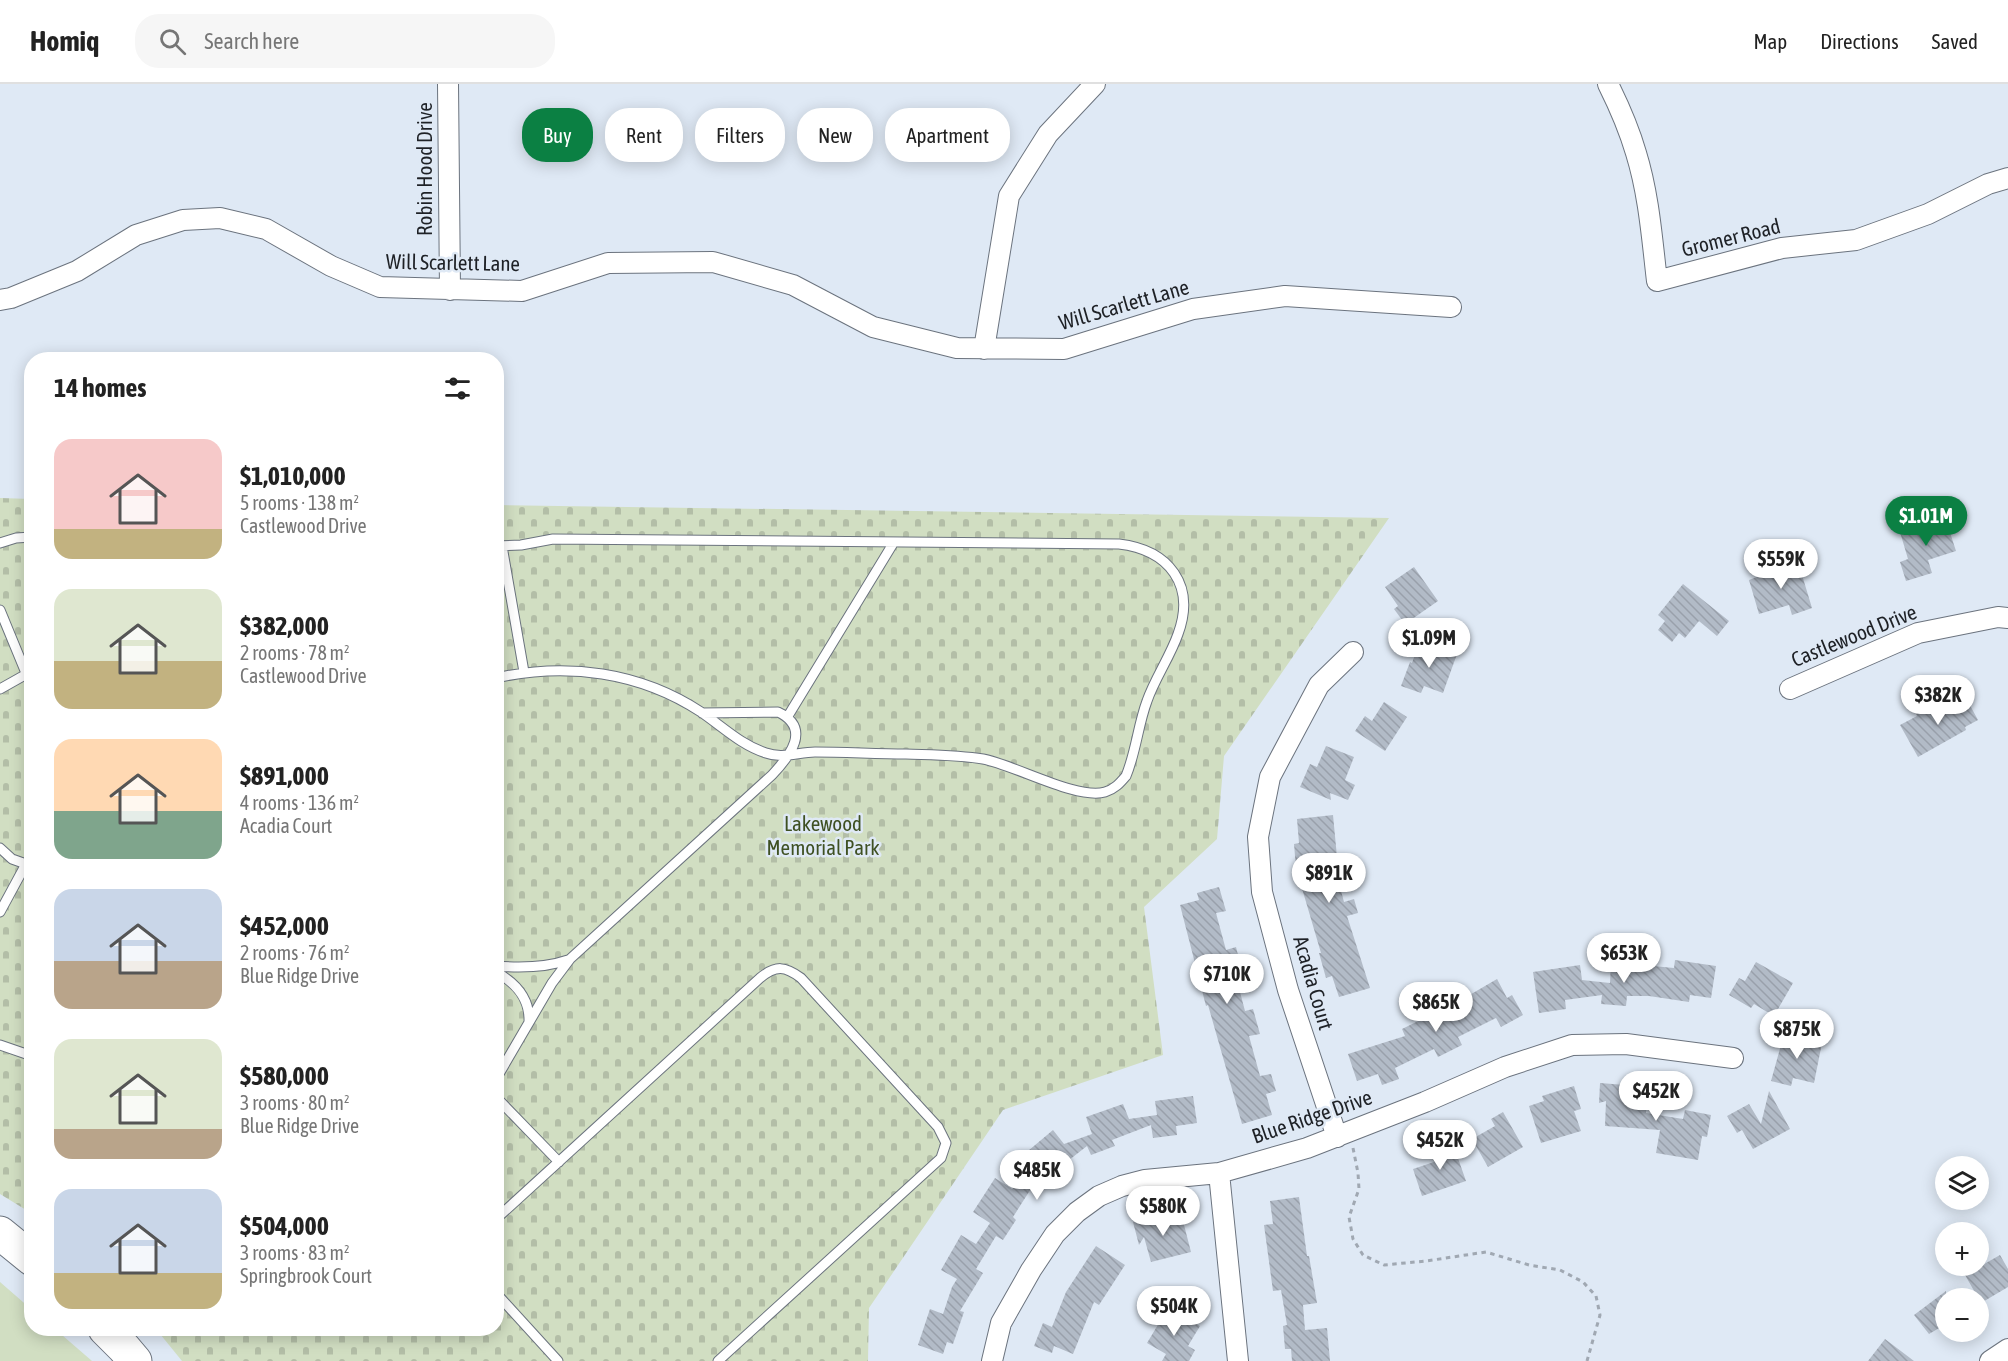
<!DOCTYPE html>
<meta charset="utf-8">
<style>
:root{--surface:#fff;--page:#f6f6f6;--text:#222;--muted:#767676;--line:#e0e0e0;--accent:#0b8043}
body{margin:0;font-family:"Asap Condensed",sans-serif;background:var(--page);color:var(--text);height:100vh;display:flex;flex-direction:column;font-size:22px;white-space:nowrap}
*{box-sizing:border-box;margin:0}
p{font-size:20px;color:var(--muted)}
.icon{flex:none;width:33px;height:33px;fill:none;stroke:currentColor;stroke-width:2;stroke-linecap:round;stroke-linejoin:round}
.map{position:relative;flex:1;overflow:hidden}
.sheet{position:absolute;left:24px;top:268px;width:480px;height:984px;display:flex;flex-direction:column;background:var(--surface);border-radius:24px;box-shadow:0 3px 15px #0003}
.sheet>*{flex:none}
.guide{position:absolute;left:522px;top:24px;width:570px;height:54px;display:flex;gap:12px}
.controls{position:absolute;left:1935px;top:1072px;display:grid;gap:12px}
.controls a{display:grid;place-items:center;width:54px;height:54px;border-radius:50%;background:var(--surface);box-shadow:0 3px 15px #0003;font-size:30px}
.price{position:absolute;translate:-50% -51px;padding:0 14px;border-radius:21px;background:#fff;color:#222;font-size:20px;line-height:39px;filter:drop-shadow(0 2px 3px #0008)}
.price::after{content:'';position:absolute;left:50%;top:36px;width:18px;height:14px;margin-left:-9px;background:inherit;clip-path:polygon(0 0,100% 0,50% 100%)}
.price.on{background:var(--accent);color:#fff}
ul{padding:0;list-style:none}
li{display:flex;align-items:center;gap:18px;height:150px;padding:0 30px}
li span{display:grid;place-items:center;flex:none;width:168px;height:120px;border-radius:18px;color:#555}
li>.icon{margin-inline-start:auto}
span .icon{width:72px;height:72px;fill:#fffc;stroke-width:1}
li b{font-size:26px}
h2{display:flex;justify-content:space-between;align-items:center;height:72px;padding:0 30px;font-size:26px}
.pill{padding:0 21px;border-radius:24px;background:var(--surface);box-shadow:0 3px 15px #0003;font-size:21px;line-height:54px}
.pill.on{background:var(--accent);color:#fff}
header{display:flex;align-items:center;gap:36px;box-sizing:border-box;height:84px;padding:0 30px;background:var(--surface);border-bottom:2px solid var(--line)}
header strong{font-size:28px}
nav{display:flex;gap:33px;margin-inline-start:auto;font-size:21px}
.search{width:420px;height:54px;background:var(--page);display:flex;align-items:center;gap:15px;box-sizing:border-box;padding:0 21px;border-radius:24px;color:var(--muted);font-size:22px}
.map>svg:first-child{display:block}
</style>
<header>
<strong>Homiq</strong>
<div class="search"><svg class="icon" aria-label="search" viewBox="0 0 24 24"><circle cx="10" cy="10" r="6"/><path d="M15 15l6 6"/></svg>Search here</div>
<nav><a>Map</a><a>Directions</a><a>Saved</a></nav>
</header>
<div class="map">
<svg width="2008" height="1277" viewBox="0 0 2008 1277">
<defs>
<pattern id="cemetery-stones" width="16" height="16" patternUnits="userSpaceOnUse" patternTransform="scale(1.5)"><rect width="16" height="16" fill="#d1dec2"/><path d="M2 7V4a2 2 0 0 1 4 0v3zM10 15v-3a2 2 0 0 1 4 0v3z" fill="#b3bea7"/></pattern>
<pattern id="building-back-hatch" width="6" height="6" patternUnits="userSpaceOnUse" patternTransform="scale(1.5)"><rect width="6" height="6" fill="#b2bbc7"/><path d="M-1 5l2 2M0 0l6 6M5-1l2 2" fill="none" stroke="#99a0ab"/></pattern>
</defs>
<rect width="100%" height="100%" fill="#dfe9f5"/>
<!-- grass -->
<path fill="#d1dec2" d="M 0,1198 L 31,1225 L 32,1245 L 55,1245 L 92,1277 L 0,1277 Z"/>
<!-- cemetery -->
<path fill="url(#cemetery-stones)" d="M 0,414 L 32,415 L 31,1129 L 0,1110 Z
M 497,421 L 1389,434 L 1224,672 L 1217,755 L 1144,823 L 1163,971 L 1003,1026 L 869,1224 L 868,1277 L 182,1277 L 156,1245 L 496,1245 Z"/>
<!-- building -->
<path fill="url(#building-back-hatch)" d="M 1944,430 L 1956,467 L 1928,476 L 1932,489 L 1906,497 L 1900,478 L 1908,475 L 1900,448 L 1933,437 L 1932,434 Z
M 1774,481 L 1776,488 L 1799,481 L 1812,524 L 1792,531 L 1789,521 L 1759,530 L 1749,496 L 1762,491 L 1761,486 Z
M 1414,483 L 1438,517 L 1405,540 L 1394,525 L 1398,522 L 1385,503 Z
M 1683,500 L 1729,537 L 1717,552 L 1699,537 L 1685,554 L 1679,549 L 1672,558 L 1658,546 L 1665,537 L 1658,531 Z
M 1420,557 L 1457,570 L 1443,609 L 1424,602 L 1421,609 L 1401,602 L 1410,578 L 1412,579 Z
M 1966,614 L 1978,636 L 1965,643 L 1966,646 L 1918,673 L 1900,641 L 1917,632 L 1916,630 L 1936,618 L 1941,628 Z
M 1384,618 L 1407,633 L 1385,667 L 1355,647 L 1365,632 L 1372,637 Z
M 1326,662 L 1354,673 L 1345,696 L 1355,701 L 1348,716 L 1330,709 L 1331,716 L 1300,703 L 1310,680 L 1317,683 Z
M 1333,731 L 1337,773 L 1332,773 L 1344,818 L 1354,815 L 1358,829 L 1347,832 L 1370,904 L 1339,913 L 1332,892 L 1326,894 L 1319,869 L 1321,869 L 1296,784 L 1294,760 L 1299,759 L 1297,735 Z
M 1219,803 L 1226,827 L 1216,829 L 1226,866 L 1236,863 L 1242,887 L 1235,889 L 1245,927 L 1253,925 L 1260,950 L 1249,952 L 1260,992 L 1271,990 L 1276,1007 L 1266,1010 L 1272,1031 L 1242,1040 L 1208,921 L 1206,922 L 1180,821 L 1199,816 L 1197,809 Z
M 1675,876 L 1716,882 L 1711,914 L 1690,911 L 1689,918 L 1649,912 L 1627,912 L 1626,922 L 1601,920 L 1602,911 L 1565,916 L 1566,925 L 1539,929 L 1533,888 L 1580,881 L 1582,896 L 1610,899 L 1611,878 L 1674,884 Z
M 1756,878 L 1793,899 L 1774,932 L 1754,920 L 1751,924 L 1729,911 L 1739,894 L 1745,897 Z
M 1497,895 L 1507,914 L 1512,911 L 1523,931 L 1501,943 L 1496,934 L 1458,953 L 1462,961 L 1438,973 L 1434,965 L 1395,984 L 1399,995 L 1382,1001 L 1378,990 L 1357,997 L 1348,970 L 1405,952 L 1402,945 L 1461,916 Z
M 1784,950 L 1822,959 L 1814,999 L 1793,994 L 1791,1002 L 1771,997 Z
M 1600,999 L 1625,1001 L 1625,1012 L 1647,1014 L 1646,1029 L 1683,1035 L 1685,1026 L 1711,1031 L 1707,1053 L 1702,1052 L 1698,1076 L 1656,1069 L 1660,1046 L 1605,1042 L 1606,1017 L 1599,1019 Z
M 1574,1002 L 1581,1025 L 1574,1027 L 1581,1047 L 1541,1059 L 1529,1022 L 1544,1017 L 1542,1012 Z
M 1769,1007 L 1790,1045 L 1753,1065 L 1742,1046 L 1737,1049 L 1727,1032 L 1749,1020 L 1761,1040 Z
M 1193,1012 L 1197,1039 L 1176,1042 L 1177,1051 L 1153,1054 L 1151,1041 L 1112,1056 L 1115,1062 L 1091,1071 L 1087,1062 L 1055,1087 L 1059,1092 L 1040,1107 L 1034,1100 L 1013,1133 L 1016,1136 L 1003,1156 L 996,1152 L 976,1185 L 983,1189 L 960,1227 L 964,1228 L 953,1260 L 947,1258 L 943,1270 L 918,1261 L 930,1225 L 943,1230 L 952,1203 L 957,1195 L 941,1186 L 961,1151 L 976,1160 L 990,1139 L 973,1128 L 995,1094 L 1012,1105 L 1034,1087 L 1022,1072 L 1053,1046 L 1064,1060 L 1092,1050 L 1086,1033 L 1123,1020 L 1129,1035 L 1157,1031 L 1155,1017 Z
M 1503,1028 L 1523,1063 L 1488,1083 L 1472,1055 L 1495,1042 L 1491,1035 Z
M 1453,1060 L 1466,1097 L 1422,1112 L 1413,1085 L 1434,1078 L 1430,1068 Z
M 1299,1113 L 1307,1172 L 1309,1172 L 1317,1219 L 1303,1221 L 1305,1246 L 1327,1244 L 1330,1277 L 1292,1277 L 1291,1265 L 1285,1265 L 1283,1242 L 1287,1241 L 1281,1206 L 1273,1207 L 1264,1141 L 1273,1140 L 1270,1117 Z
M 1168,1129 L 1170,1140 L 1183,1137 L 1191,1168 L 1151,1178 L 1144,1153 L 1139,1161 L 1133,1138 Z
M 1096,1162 L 1125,1181 L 1099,1221 L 1094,1218 L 1073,1270 L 1054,1262 L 1052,1269 L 1034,1262 L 1043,1239 L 1052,1243 L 1066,1208 Z
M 2000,1171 L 2008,1185 L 2008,1203 L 1981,1219 L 1965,1191 Z
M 1946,1207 L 1946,1240 L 1929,1250 L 1914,1231 Z
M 1168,1224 L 1200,1242 L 1188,1262 L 1195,1266 L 1189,1277 L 1162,1277 L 1166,1270 L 1147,1259 Z
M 1885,1255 L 1914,1277 L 1868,1277 Z"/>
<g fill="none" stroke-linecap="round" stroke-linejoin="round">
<!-- lane casing -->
<g stroke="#6b737e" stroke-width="11">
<path id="lane" d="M 0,459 L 16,454 L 32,453
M 496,462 L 521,461 L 553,455 L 1119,460 C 1169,466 1196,501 1178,550 C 1170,573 1155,594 1147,617 C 1138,641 1136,668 1126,692 C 1120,699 1115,705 1105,708 C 1077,716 1015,681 983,675 C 958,671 932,671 906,670 C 876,670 846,668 815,668 C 799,668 782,675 766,669 C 741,661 723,643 701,628 C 640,588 567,578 496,594
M 502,462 L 524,588
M 0,526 L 26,589
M 0,605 L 32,587
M 788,632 L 894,458
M 0,764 L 12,775 L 26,780 L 0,828
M 496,882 C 521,884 545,884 568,876
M 496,888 C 516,899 530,914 529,938
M 0,961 L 32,972
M 496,995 L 552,899 L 570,875 L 772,691 C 790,672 812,644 778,628 L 702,629
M 496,1013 L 559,1078
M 496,1135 L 760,894 C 776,881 785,882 801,894 L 938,1043 L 946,1059 L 941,1074 L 718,1277
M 496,1209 L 558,1277"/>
</g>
<!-- street casing -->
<g stroke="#6b737e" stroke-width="22">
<path id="street" d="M 448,0 L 450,206
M 1608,0 C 1619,22 1629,45 1636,69 C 1649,111 1652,155 1657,197 L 1782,164 L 1856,156 L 1928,130 L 1988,100 L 2008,94
M 0,216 L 11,214 L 77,187 L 136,151 L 183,136 L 220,134 L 266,145 L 331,182 L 380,203 L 522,207 L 608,179 L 713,178 L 793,201 L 873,243 L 957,264 L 1064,265 L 1193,225 L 1285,212 L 1451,223
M 984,265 L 1009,112 L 1048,50 L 1095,0
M 1790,605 L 1918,549 L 1998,533 L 2008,534
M 1337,1053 L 1288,906 L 1262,808 L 1258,753 L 1270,693 L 1319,601 L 1353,568
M 1219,1089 L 1238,1277
M 992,1277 L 1001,1239 L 1031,1186 L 1055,1150 L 1077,1128 L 1099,1112 L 1122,1102 L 1145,1096 L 1219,1089 L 1307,1064 L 1425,1018 L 1505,983 L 1572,961 L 1626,960 L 1733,974
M 1990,1277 L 2008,1265"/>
</g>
<!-- highway casing -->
<g stroke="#6b737e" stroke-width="35">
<path id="highway" d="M 0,1149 L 32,1175
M 105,1245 L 124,1264 L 135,1277"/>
</g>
<!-- path -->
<path stroke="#a0a8b2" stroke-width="3" stroke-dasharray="4.5 4.5" stroke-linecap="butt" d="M 1353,1064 L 1358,1089 L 1359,1105 L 1349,1133 L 1353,1155 L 1363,1171 L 1384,1181 L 1426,1177 L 1486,1168 L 1529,1181 L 1560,1186 L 1583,1198 L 1596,1212 L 1600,1231 L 1587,1277"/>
<!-- lane -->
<use href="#lane" stroke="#fff" stroke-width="9"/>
<!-- street -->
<use href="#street" stroke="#fff" stroke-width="20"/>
<!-- highway -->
<use href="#highway" stroke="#fff" stroke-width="33"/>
</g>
<g text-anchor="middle" stroke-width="5" stroke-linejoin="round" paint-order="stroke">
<!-- street labels -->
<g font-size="21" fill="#1e2126" stroke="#dfe9f5">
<text transform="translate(425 85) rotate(-90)" y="7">Robin Hood Drive</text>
<text transform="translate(1731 154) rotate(-14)" y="7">Gromer Road</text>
<text transform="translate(453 179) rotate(1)" y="7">Will Scarlett Lane</text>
<text transform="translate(1124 221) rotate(-16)" y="7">Will Scarlett Lane</text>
<text transform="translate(1854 552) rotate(-22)" y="7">Castlewood Drive</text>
<text transform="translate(1313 899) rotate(74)" y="7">Acadia Court</text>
<text transform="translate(1312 1033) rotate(-19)" y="7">Blue Ridge Drive</text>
</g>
<!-- park labels -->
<g font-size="21" fill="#3e5022" stroke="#dfe9f5">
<text x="823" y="747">Lakewood<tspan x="823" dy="24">Memorial Park</tspan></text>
</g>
</g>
</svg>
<div class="controls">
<a><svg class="icon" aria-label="layers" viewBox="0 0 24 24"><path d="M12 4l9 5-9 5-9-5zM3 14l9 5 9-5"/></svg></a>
<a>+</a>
<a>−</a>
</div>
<b class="price on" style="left:1926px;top:463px">$1.01M</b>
<b class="price" style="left:1781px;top:506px">$559K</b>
<b class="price" style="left:1429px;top:585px">$1.09M</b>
<b class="price" style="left:1938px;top:642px">$382K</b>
<b class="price" style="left:1329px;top:820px">$891K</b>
<b class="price" style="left:1624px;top:900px">$653K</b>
<b class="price" style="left:1227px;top:921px">$710K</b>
<b class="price" style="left:1436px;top:949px">$865K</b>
<b class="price" style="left:1797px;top:976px">$875K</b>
<b class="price" style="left:1656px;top:1038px">$452K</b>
<b class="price" style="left:1440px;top:1087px">$452K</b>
<b class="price" style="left:1037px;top:1117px">$485K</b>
<b class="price" style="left:1163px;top:1153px">$580K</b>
<b class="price" style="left:1174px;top:1253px">$504K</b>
<div class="guide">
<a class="pill on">Buy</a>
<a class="pill">Rent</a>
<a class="pill">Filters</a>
<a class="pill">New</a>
<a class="pill">Apartment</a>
</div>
<section class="sheet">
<h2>14 homes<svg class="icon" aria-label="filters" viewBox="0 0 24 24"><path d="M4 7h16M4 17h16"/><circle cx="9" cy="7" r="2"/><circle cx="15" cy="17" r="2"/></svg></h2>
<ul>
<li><span style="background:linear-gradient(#f6c9c9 75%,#c2b280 0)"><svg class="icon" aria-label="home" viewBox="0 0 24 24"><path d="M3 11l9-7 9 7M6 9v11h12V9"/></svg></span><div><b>$1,010,000</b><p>5 rooms · 138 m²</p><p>Castlewood Drive</p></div></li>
<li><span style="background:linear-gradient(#dfe7d0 60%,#c2b280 0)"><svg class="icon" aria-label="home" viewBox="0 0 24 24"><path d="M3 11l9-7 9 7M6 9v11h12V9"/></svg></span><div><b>$382,000</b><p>2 rooms · 78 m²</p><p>Castlewood Drive</p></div></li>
<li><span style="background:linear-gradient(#ffd9b3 60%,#7fa58c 0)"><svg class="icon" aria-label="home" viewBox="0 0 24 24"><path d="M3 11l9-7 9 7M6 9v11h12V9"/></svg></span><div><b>$891,000</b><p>4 rooms · 136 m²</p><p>Acadia Court</p></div></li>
<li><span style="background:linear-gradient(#c9d6e8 60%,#b9a48a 0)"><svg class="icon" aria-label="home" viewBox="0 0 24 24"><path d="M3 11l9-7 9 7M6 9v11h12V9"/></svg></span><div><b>$452,000</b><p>2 rooms · 76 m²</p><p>Blue Ridge Drive</p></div></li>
<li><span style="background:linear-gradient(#dfe7d0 75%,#b9a48a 0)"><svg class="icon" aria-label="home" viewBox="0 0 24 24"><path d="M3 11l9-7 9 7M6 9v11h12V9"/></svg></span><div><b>$580,000</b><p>3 rooms · 80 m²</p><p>Blue Ridge Drive</p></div></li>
<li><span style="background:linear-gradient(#c9d6e8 70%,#c2b280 0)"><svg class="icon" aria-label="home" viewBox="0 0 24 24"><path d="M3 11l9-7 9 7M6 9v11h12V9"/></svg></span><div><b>$504,000</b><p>3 rooms · 83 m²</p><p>Springbrook Court</p></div></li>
</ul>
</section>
</div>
